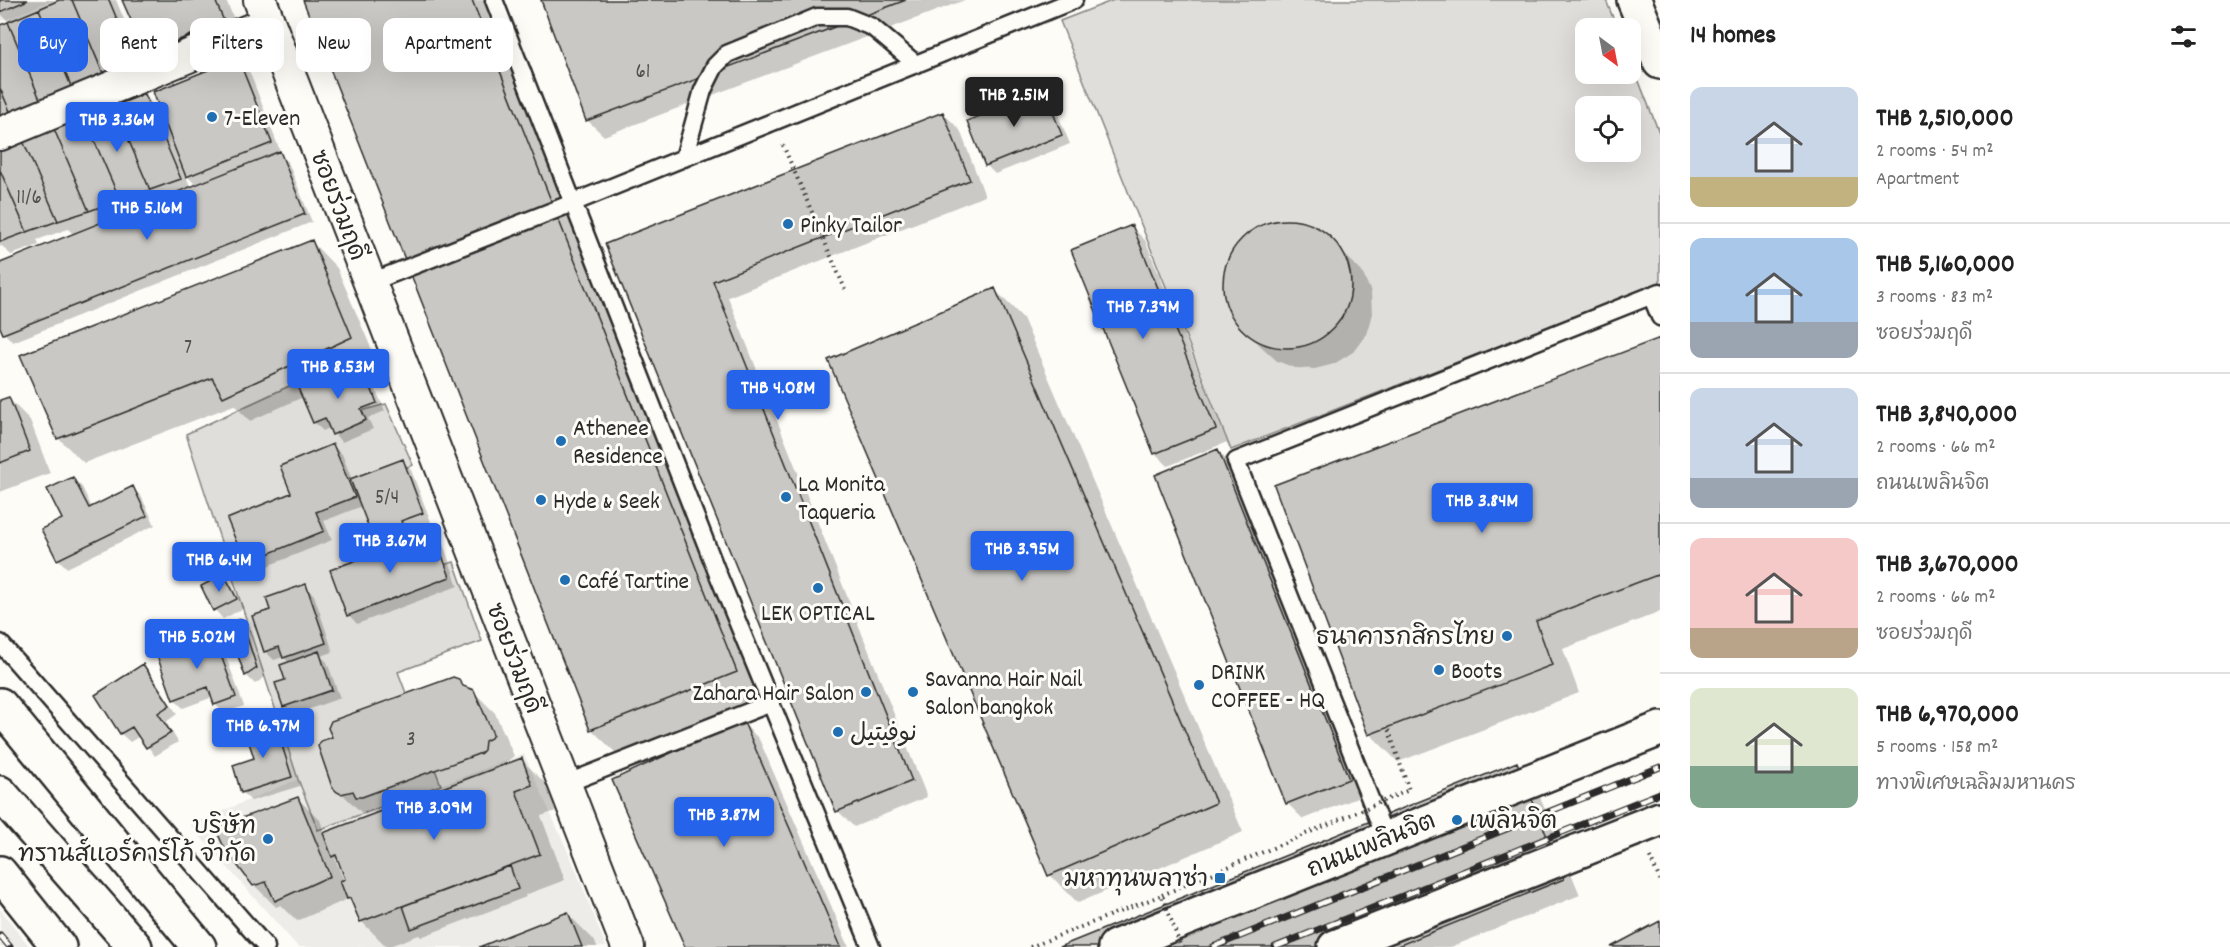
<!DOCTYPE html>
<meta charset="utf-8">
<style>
:root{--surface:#fff;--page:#f2f2f2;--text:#222;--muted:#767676;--line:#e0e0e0;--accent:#2563eb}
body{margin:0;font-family:Dekko,"Playpen Sans Arabic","Playpen Sans Thai",sans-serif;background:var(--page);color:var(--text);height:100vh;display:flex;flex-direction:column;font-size:22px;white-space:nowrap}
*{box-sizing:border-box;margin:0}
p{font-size:20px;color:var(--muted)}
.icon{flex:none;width:33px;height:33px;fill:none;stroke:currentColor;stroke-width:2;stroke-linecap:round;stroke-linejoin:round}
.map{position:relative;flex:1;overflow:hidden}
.panel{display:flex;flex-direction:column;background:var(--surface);width:570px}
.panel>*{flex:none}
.top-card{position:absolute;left:18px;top:18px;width:570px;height:54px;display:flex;gap:12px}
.needle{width:39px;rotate:148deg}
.buttons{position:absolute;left:1575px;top:18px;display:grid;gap:12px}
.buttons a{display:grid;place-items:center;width:66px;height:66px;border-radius:12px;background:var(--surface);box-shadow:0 6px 24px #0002;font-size:30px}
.price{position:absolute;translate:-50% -51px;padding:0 14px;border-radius:6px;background:var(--accent);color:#fff;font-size:20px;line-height:39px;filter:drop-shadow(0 2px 3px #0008)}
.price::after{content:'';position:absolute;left:50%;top:36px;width:18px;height:14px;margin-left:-9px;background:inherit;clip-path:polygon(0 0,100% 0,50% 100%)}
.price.active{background:#222;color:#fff}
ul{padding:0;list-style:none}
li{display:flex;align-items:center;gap:18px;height:150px;padding:0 30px}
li+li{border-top:2px solid var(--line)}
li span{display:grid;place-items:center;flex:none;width:168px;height:120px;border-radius:12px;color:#555}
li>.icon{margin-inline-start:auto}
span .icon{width:72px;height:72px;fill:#fffc;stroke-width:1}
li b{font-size:26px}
h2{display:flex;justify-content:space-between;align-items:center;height:72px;padding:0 30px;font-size:26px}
.chip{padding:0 21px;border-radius:12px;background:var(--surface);box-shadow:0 6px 24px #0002;font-size:21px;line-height:54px}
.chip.active{background:var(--accent);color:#fff}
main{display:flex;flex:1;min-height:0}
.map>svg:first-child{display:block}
</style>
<main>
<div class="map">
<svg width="1660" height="947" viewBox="0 0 1660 947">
<rect width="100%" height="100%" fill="#fdfcf7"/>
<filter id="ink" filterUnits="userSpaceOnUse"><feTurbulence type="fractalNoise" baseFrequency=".0167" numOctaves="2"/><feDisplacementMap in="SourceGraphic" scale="12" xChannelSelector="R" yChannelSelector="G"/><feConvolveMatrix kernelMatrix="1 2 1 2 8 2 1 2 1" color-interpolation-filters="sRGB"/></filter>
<g filter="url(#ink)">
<!-- built -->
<path fill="#edece8" d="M 0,0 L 52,0 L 0,22 Z
M 524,754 L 576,870 L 606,947 L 298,947 L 190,825 L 298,779 L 318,830 Z
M 0,909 L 30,947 L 0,947 Z"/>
<!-- green -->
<path fill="#dfdeda" stroke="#858482" stroke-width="1.5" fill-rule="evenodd" d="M 1114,0 L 1606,0 L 1617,28 L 1586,28 L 1586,74 L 1630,74 L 1631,61 L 1660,135 L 1660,283 L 1231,450 L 1060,21 ZM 1586,106 L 1630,106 L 1630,152 L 1586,152 Z
M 300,381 L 343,416 L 386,404 L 413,465 L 360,485 L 393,579 L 454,562 L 482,641 L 398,672 L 441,785 L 318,830 L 298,779 L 186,434 Z"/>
<!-- shadow -->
<path fill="#0003" fill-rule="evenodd" d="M 0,0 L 116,0 L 148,78 L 0,27 L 10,23 L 0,13 Z
M 124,0 L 226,0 L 244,43 L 169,75 L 147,53 Z
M 304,0 L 488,0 L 764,701 L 620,757 L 591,729 Z
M 542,0 L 965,0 L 604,136 L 587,120 Z
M 238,60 L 250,73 L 282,156 L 288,162 L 312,222 L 13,342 L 4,333 L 0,323 L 0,265 L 74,235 L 68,229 L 37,240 L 39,245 L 11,255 L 2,246 L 0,247 L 0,151 L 144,96 L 157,109 L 165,126 ZM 185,174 L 197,186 L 191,188 Z
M 1044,92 L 1052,100 L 1070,144 L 995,174 L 986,165 Z
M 943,113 L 960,130 L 985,196 L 728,297 L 927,797 L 854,827 L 838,811 L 607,245 Z
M 1284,221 L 1305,224 L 1325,234 L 1362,272 L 1371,292 L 1372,314 L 1366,335 L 1353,352 L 1334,364 L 1315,369 L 1295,368 L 1277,361 L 1239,326 L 1229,309 L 1224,290 L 1226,271 L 1233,252 L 1245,237 L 1262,226 Z
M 1132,227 L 1145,240 L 1227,442 L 1168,466 L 1155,453 Z
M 312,242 L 337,268 L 377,362 L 350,375 L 356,383 L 366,379 L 375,388 L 385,411 L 368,418 L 373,429 L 342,442 L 334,434 L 331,427 L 323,431 L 314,422 L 303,397 L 250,421 L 234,405 L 84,463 L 58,438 Z
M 995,290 L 1023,318 L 1243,832 L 1078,903 L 1050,875 Z
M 1660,340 L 1660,612 L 1563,649 L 1579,693 L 1398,762 L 1370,734 Z
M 9,399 L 30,420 L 50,473 L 0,492 L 0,402 Z
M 333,446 L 342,454 L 352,480 L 403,461 L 411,470 L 431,522 L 409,530 L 413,540 L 433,533 L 442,541 L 458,586 L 357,624 L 349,615 L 331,571 L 386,550 L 375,540 L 362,506 L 324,521 L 332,540 L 255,571 L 247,562 L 229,520 L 293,494 Z
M 1218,451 L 1234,467 L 1365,795 L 1303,819 L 1287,803 Z
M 73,479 L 82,487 L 92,508 L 132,488 L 141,496 L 155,525 L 67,568 L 58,559 Z
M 223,576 L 232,585 L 244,608 L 223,619 L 215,610 Z
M 305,586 L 314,595 L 333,652 L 321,656 L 327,662 L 340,698 L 293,715 L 284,706 L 290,663 L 283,657 L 274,660 L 265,651 L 272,611 Z
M 241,621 L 249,629 L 265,677 L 255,684 L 246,675 L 229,625 Z
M 212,634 L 221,643 L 244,706 L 224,713 L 215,704 L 213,697 L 183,708 L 174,699 Z
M 143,666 L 152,675 L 177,714 L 166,722 L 178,742 L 155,756 L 140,736 L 130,742 L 121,734 L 97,695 Z
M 458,680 L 467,689 L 473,691 L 495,713 L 514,756 L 506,762 L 506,766 L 522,760 L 547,785 L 556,811 L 541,816 L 565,880 L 525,895 L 526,897 L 421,937 L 419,935 L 387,947 L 361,921 L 355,905 L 348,899 L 297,921 L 281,905 L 276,907 L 254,885 L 298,799 L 320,820 L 325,834 L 376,815 L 373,812 L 364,815 L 334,786 ZM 335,858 L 342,865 L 347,879 L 344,881 Z
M 274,722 L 282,731 L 300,786 L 251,801 L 242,792 Z
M 742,722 L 759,739 L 849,947 L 686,947 Z
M 1517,764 L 1533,780 L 1580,895 L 1451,947 L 1063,947 Z
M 568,914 L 594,940 L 597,947 L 483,947 Z"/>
<!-- building -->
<path fill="#c9c8c4" stroke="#2b2b2b" stroke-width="1.5" d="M 0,0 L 28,0 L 0,12 Z
M 59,0 L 72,0 L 105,78 L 73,91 L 39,9 Z
M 72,0 L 109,0 L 136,65 L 105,78 Z
M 122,0 L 215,0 L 224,21 L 146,54 Z
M 303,0 L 472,0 L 737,672 L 590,730 Z
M 541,0 L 906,0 L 586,121 Z
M 39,9 L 73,91 L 42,104 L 8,22 Z
M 8,22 L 42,104 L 12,116 L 0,88 L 0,25 Z
M 238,58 L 272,143 L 186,177 L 153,92 Z
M 0,88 L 12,116 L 0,121 Z
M 1044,90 L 1062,135 L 985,166 L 967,121 Z
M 145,94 L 181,179 L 150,190 L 114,106 Z
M 114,106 L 150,190 L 120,200 L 84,117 Z
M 943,112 L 970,180 L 713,281 L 912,781 L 836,812 L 605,244 Z
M 84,117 L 120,200 L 89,211 L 54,129 Z
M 54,129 L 89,211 L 58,221 L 23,141 Z
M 23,141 L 58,221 L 27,232 L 0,170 L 0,150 Z
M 280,151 L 305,214 L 3,334 L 0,327 L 0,263 Z
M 0,170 L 27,232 L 0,242 Z
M1223 284a64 64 0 1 1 128 0a64 64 0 1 1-128 0Z
M 1132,225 L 1216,429 L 1154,454 L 1071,250 Z
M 312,240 L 352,337 L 223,397 L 212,378 L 57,439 L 20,355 Z
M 995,288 L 1216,803 L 1048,876 L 828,360 Z
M 1660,338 L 1660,574 L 1536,621 L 1552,665 L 1368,735 L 1274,485 Z
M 345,368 L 352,383 L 367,377 L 377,403 L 361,409 L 366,420 L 332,435 L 325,418 L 313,423 L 298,388 Z
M 9,397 L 30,451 L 0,463 L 0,400 Z
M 333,444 L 355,497 L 316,512 L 324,531 L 245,563 L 227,519 L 291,493 L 280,466 Z
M 1218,449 L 1349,779 L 1286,804 L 1155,475 Z
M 403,459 L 423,513 L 401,521 L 404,529 L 374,541 L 350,479 Z
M 73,477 L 89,508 L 133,486 L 147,516 L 57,560 L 41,529 L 62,519 L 47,489 Z
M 433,531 L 450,577 L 347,616 L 330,570 Z
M 224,574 L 237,599 L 213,611 L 201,586 Z
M 306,584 L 326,643 L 283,658 L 279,647 L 264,652 L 252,616 L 270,610 L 266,598 Z
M 241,619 L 257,668 L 245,676 L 227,624 Z
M 213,633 L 236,697 L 214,705 L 208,687 L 173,700 L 156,653 Z
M 319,651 L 332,690 L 283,707 L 275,683 L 285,680 L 280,665 Z
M 143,664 L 170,705 L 158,713 L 171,733 L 146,748 L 132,727 L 120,734 L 95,695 Z
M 453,677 L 459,679 L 463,686 L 474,690 L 493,734 L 491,738 L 485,741 L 484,750 L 481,753 L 362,797 L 356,797 L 353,791 L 341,794 L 337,792 L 332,787 L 318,746 L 321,741 L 332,737 L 328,728 L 331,721 Z
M 274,720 L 292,777 L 241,793 L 233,765 L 254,758 L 245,730 Z
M 743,720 L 841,947 L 685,947 L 612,780 Z
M 522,758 L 532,785 L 516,791 L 540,854 L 360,922 L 350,898 L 347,899 L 340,881 L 345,879 L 336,855 L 332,857 L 323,833 Z
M 1517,762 L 1564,879 L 1395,947 L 1059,947 Z
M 298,797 L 330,876 L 275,901 L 266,882 L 253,886 L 225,849 L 215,828 Z
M 510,866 L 518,889 L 411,929 L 403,906 Z
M 568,912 L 582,947 L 479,947 Z
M 1660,921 L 1660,947 L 1611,947 Z"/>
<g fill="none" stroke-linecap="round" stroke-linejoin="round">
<!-- service casing -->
<g stroke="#2b2b2b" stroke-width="21">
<path id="service" d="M 494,0 L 717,572 L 871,947
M 684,158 L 703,90 L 715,66 L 727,54 L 817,17 L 847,17 L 872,27 L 916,64
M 370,284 L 379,279 L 555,210 L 1074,0
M 1651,295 L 1660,317
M 0,643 L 266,947
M 565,784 L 771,703
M 1386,839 L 1236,461 L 1660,292"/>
</g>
<!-- minor casing -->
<g stroke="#2b2b2b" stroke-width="36">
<path id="minor" d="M 260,0 L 628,947
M 0,134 L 268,23"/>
</g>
<!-- secondary casing -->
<g stroke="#2b2b2b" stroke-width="38">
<path id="secondary" d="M 1634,0 L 1660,62"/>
</g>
<!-- primary casing -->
<g stroke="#2b2b2b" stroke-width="38">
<path id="primary" d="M 1115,947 L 1660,729
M 1335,947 L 1660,819"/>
</g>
<!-- motorway casing -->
<g stroke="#2b2b2b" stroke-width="38">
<path id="motorway" d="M 0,705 L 199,947
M 0,793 L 135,947
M 0,873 L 59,947"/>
</g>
<!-- path -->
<path stroke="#2b2b2b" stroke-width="4" stroke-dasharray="1.5 4.5" stroke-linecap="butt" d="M 783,145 L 845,289
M 1650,857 L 1660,880"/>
<!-- service -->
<use href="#service" stroke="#fdfcf7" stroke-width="16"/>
<!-- minor -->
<use href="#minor" stroke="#fdfcf7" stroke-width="32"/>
<!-- secondary -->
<use href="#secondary" stroke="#fdfcf7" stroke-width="33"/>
<!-- primary -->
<use href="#primary" stroke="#fdfcf7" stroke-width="33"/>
<!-- motorway -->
<use href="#motorway" stroke="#fdfcf7" stroke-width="33"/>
<!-- rail casing -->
<g stroke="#2b2b2b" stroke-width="7">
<path id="rail" d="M 0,935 L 10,947
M 1213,947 L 1660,767
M 1275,947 L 1660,793"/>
</g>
<!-- rail -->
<use href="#rail" stroke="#fdfcf7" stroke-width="4.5" stroke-dasharray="14" stroke-linecap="butt"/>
<!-- path-bridge -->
<path stroke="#2b2b2b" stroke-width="4" stroke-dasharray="1.5 4.5" stroke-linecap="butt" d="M 1162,895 L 1409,790 L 1388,728
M 1030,947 L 1162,895 L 1181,947"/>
</g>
</g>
<!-- markers -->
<g fill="#1f6fb2" stroke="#fdfcf7" stroke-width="2">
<circle cx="212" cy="117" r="6"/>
<circle cx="788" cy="224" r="6"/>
<circle cx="561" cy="441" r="6"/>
<circle cx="786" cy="497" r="6"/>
<circle cx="541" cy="500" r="6"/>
<circle cx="565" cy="580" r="6"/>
<circle cx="818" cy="588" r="6"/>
<circle cx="1507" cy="636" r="6"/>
<circle cx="1439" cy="670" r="6"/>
<circle cx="1199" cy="685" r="6"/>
<circle cx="866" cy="692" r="6"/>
<circle cx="913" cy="692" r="6"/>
<circle cx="838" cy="732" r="6"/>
<circle cx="1457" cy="820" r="6"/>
<circle cx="268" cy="839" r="6"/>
<rect x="1214" y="872" width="12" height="12" rx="3"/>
</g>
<g text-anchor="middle" stroke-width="6" stroke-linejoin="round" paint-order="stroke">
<!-- number labels -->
<g font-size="21" fill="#525251">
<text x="643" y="77">61</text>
<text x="29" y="203">11/6</text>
<text x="188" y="353">7</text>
<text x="387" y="503">5/4</text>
<text x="411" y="745">3</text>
</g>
<!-- poi labels -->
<g font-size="24" fill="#2b2b2b" stroke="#fdfcf7" text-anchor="start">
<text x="224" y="125">7-Eleven</text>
<text x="800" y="232">Pinky Tailor</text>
<text x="573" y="435">Athenee<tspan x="573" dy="28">Residence</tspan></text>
<text x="798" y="491">La Monita<tspan x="798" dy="28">Taqueria</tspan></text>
<text x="553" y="508">Hyde &amp; Seek</text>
<text x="577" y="588">Café Tartine</text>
<text x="818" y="620" text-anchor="middle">LEK OPTICAL</text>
<text x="1495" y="644" text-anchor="end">ธนาคารกสิกรไทย</text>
<text x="1451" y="678">Boots</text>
<text x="1211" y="679">DRINK<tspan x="1211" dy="28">COFFEE - HQ</tspan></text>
<text x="925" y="686">Savanna Hair Nail<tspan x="925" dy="28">Salon bangkok</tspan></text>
<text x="854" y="700" text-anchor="end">Zahara Hair Salon</text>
<text x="850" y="740">نوفيتيل</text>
<text x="1469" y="828">เพลินจิต</text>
<text x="256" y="833" text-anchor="end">บริษัท<tspan x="256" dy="28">ทรานส์แอร์คาร์โก้ จำกัด</tspan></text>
<text x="1208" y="886" text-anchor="end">มหาทุนพลาซ่า</text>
</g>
<!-- street labels -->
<g font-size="24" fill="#2b2b2b" stroke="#fdfcf7">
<text transform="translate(339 205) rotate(69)" y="8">ซอยร่วมฤดี</text>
<text transform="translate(515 658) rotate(69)" y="8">ซอยร่วมฤดี</text>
<text transform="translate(1371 844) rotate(-22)" y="8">ถนนเพลินจิต</text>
</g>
</g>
</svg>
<div class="buttons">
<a><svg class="needle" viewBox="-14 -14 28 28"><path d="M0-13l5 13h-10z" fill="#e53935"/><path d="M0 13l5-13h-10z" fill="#767676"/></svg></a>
<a><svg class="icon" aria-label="locate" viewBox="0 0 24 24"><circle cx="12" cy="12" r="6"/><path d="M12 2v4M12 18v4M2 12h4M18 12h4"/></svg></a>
</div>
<b class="price active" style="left:1014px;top:128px">THB 2.51M</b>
<b class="price" style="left:117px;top:153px">THB 3.36M</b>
<b class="price" style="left:147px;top:241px">THB 5.16M</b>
<b class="price" style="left:1143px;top:340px">THB 7.39M</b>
<b class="price" style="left:338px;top:400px">THB 8.53M</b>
<b class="price" style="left:778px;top:421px">THB 4.08M</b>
<b class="price" style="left:1482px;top:534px">THB 3.84M</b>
<b class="price" style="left:390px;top:574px">THB 3.67M</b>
<b class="price" style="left:1022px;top:582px">THB 3.95M</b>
<b class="price" style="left:219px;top:593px">THB 6.4M</b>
<b class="price" style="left:197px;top:670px">THB 5.02M</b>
<b class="price" style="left:263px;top:759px">THB 6.97M</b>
<b class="price" style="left:434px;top:841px">THB 3.09M</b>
<b class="price" style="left:724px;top:848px">THB 3.87M</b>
<div class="top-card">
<a class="chip active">Buy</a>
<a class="chip">Rent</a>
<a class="chip">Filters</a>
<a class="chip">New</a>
<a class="chip">Apartment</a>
</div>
</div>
<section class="panel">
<h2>14 homes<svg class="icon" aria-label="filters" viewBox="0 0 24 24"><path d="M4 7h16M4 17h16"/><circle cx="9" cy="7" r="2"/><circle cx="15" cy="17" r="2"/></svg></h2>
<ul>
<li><span style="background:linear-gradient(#c9d6e8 75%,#c2b280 0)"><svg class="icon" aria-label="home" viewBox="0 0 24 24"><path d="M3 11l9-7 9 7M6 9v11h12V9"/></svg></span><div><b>THB 2,510,000</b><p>2 rooms · 54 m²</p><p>Apartment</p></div></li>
<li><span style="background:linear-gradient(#a9c7e8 70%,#9aa5b1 0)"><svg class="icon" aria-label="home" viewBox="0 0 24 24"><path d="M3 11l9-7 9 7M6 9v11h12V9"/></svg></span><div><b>THB 5,160,000</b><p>3 rooms · 83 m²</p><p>ซอยร่วมฤดี</p></div></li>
<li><span style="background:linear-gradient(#c9d6e8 75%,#9aa5b1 0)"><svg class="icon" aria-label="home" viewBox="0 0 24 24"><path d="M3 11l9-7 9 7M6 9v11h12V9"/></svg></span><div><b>THB 3,840,000</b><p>2 rooms · 66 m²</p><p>ถนนเพลินจิต</p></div></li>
<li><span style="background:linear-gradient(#f6c9c9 75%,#b9a48a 0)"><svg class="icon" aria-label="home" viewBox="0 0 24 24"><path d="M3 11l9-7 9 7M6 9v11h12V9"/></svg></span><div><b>THB 3,670,000</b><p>2 rooms · 66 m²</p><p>ซอยร่วมฤดี</p></div></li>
<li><span style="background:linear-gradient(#dfe7d0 65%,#7fa58c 0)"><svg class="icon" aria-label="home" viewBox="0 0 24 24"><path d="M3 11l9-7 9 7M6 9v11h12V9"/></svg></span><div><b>THB 6,970,000</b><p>5 rooms · 158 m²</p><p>ทางพิเศษเฉลิมมหานคร</p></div></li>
</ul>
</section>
</main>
